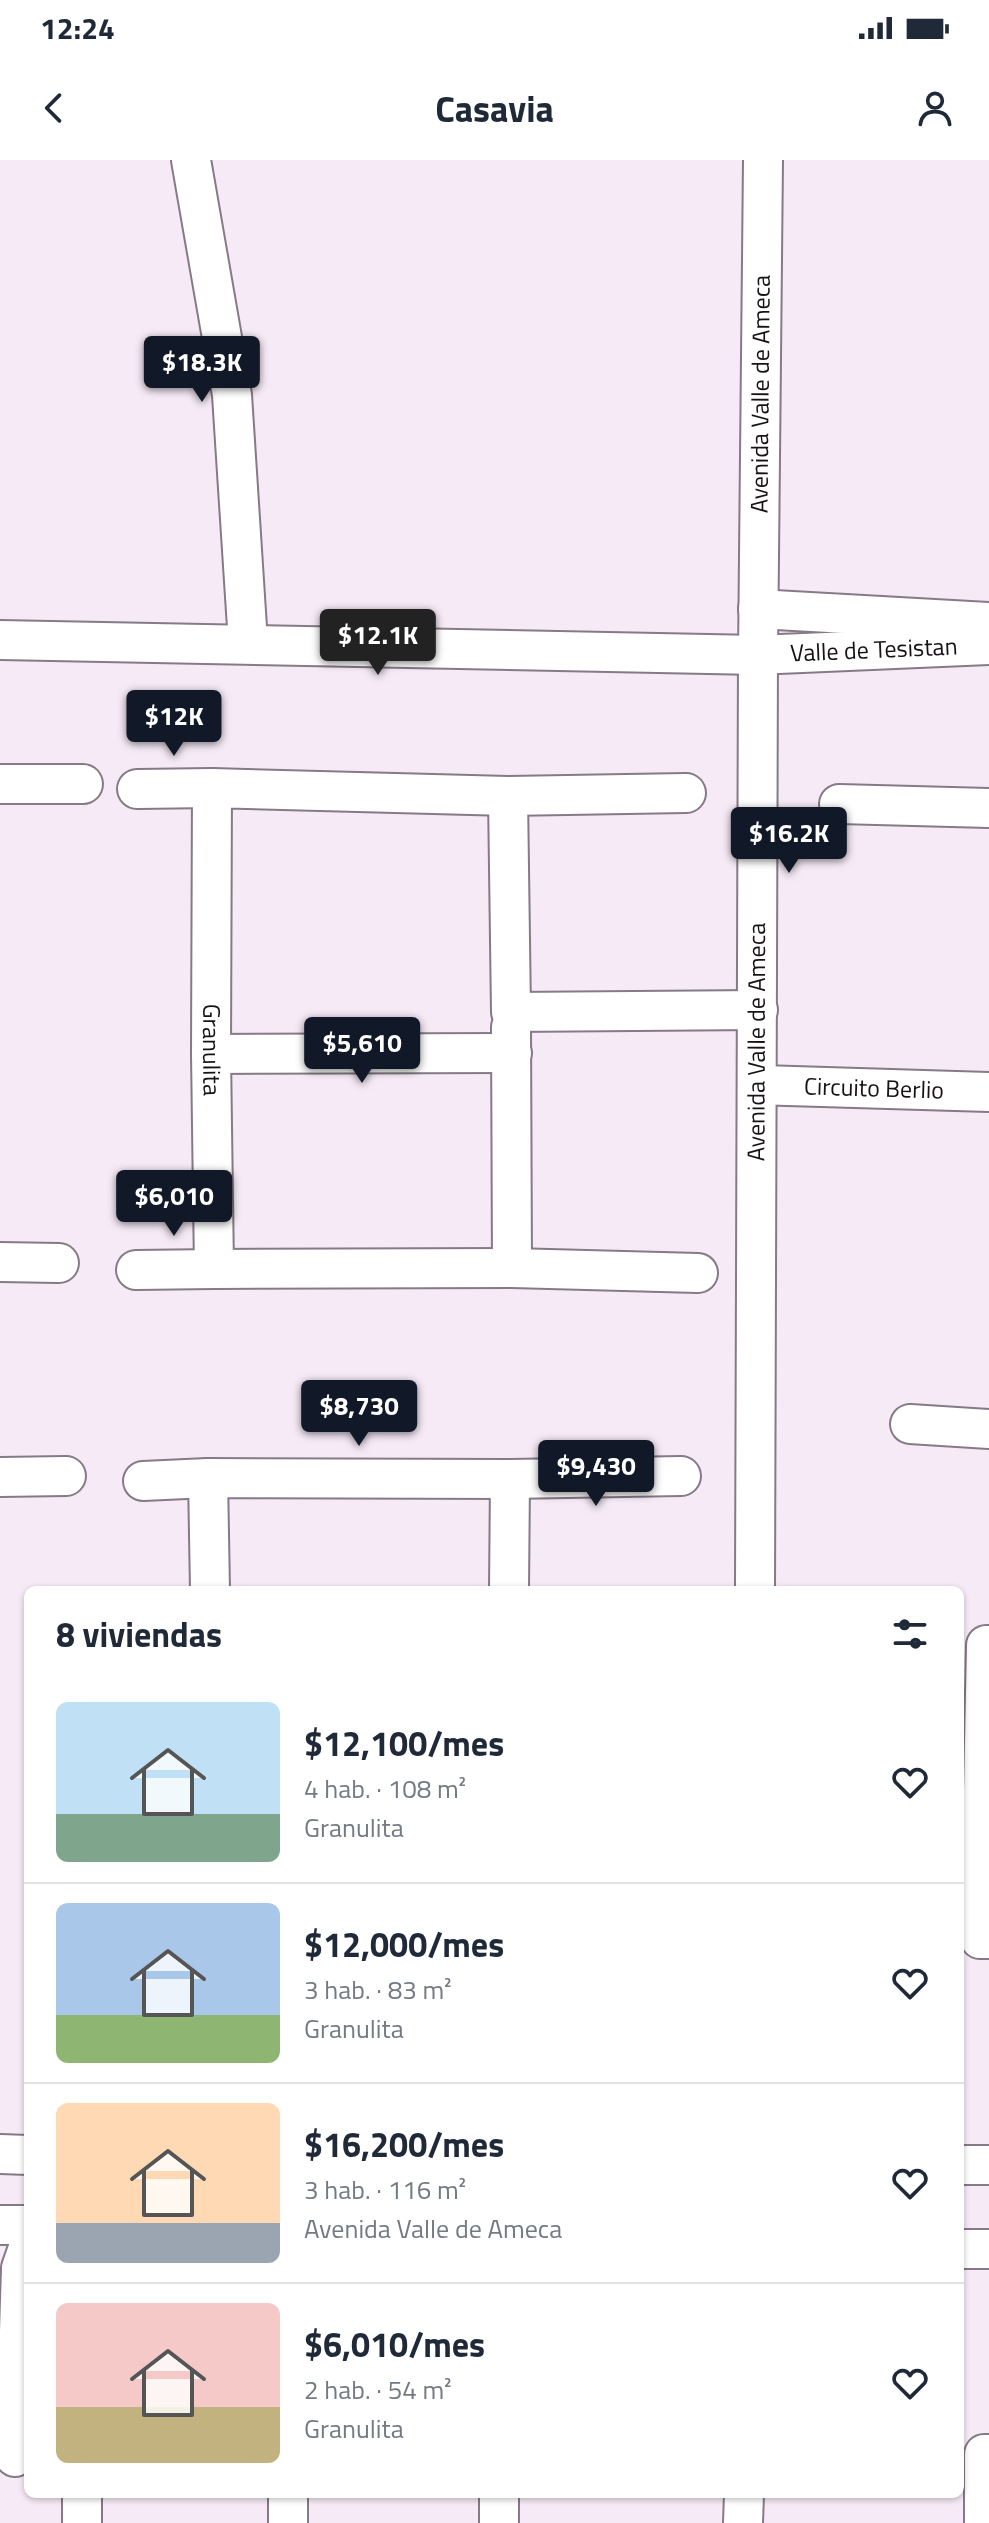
<!DOCTYPE html>
<html lang="es">
<meta charset="utf-8">
<style>
:root{--surface:#fff;--page:#f6f6f7;--text:#1f2937;--muted:#747a83;--line:#e0e1e3;--accent:#111827}
body{margin:0;font-family:"Titillium Web",sans-serif;background:var(--page);color:var(--text);height:100vh;display:flex;flex-direction:column;font-size:30px;white-space:nowrap}
*{box-sizing:border-box;margin:0}
p{font-size:26px;color:var(--muted)}
.icon{flex:none;width:44px;height:44px;fill:none;stroke:currentColor;stroke-width:2;stroke-linecap:round;stroke-linejoin:round}
.map{position:relative;flex:1;overflow:hidden}
.side{position:absolute;left:24px;top:1426px;width:940px;height:912px;display:flex;flex-direction:column;background:var(--surface);border-radius:12px;box-shadow:0 2px 6px #0004}
.side>*{flex:none}
.price{position:absolute;translate:-50% -68px;padding:0 18px;border-radius:8px;background:var(--accent);color:#fff;font-size:26px;line-height:52px;filter:drop-shadow(0 2px 4px #0008)}
.price::after{content:'';position:absolute;left:50%;top:48px;width:24px;height:18px;margin-left:-12px;background:inherit;clip-path:polygon(0 0,100% 0,50% 100%)}
.price.active{background:#222;color:#fff}
ul{padding:0;list-style:none}
li{display:flex;align-items:center;gap:24px;height:200px;padding:0 32px}
li+li{border-top:2px solid var(--line)}
li span{display:grid;place-items:center;flex:none;width:224px;height:160px;border-radius:12px;color:#555}
li>.icon{margin-inline-start:auto}
span .icon{width:96px;height:96px;fill:#fffc;stroke-width:1}
li b{font-size:34px}
h2{display:flex;justify-content:space-between;align-items:center;height:96px;padding:0 32px;font-size:34px}
.status{display:flex;justify-content:space-between;align-items:center;height:56px;padding:0 40px;background:var(--surface);direction:ltr}
.status svg{height:22px;fill:currentColor}
header{display:flex;justify-content:space-between;align-items:center;height:104px;padding:0 32px;background:var(--surface);font-size:36px;font-weight:700}
.map>svg:first-child{display:block}
</style>
<div class="status"><b>12:24</b><svg viewBox="0 0 49 12"><path d="M0 12V9h3v3zM5 12V6h3v6zM10 12V3h3v9zM15 12V0h3v12zM26 1h20v11H26zM47 4h2v5h-2z"/></svg></div>
<header><svg class="icon" aria-label="back" viewBox="0 0 24 24"><path d="M15 5l-7 7 7 7"/></svg>Casavia<svg class="icon" aria-label="person" viewBox="0 0 24 24"><circle cx="12" cy="8" r="4"/><path d="M4 21q1-7 8-7t8 7"/></svg></header>
<div class="map">
<svg width="989" height="2363" viewBox="0 0 989 2363">
<rect width="100%" height="100%" fill="#f6eaf6"/>
<g fill="none" stroke-linecap="round" stroke-linejoin="round">
<!-- minor casing -->
<g stroke="#857a85" stroke-width="42">
<g id="minor">
<path d="M 191,0 L 232,235 L 248,483"/>
<path d="M 758,449 L 989,462"/>
<path id="s1" d="M 0,480 L 758,495 L 989,485"/>
<path d="M 0,624 L 83,624"/>
<path d="M 137,629 L 212,628"/>
<path id="s2" d="M 686,633 L 508,636 L 212,628 L 211,894 L 214,1109 L 512,1108 L 698,1113"/>
<path d="M 508,636 L 511,852 L 758,850"/>
<path d="M 839,644 L 989,648"/>
<path d="M 511,867 L 512,1108"/>
<path d="M 211,894 L 512,893"/>
<path id="s3" d="M 758,925 L 989,932"/>
<path d="M 0,1102 L 59,1103"/>
<path d="M 136,1110 L 214,1109"/>
<path d="M 910,1264 L 989,1269"/>
<path d="M 0,1317 L 66,1316"/>
<path d="M 510,1319 L 681,1316"/>
<path d="M 143,1321 L 208,1318"/>
<path d="M 210,1430 L 208,1318 L 510,1319 L 509,1430"/>
<path id="s4" d="M 755,1430 L 758,495 L 763,0"/>
<path d="M 989,1485 L 986,1485 L 980,1779 L 989,1779"/>
<path d="M 0,1994 L 28,1995"/>
<path d="M 960,2005 L 989,2005"/>
<path d="M 0,2065 L 28,2065"/>
<path d="M 960,2089 L 989,2089"/>
<path d="M 15,2297 L 21,2108 L 28,2088"/>
<path d="M 82,2334 L 82,2363"/>
<path d="M 288,2363 L 288,2334"/>
<path d="M 499,2363 L 499,2334"/>
<path d="M 743,2363 L 744,2334"/>
<path d="M 984,2363 L 984,2294 L 989,2294"/>
</g>
</g>
<!-- minor -->
<use href="#minor" stroke="#fff" stroke-width="38"/>
</g>
<g text-anchor="middle" stroke-width="8" stroke-linejoin="round" paint-order="stroke">
<!-- street labels -->
<g font-size="24" fill="#161216" stroke="#f6eaf6">
<text dy="8" stroke="none"><textPath href="#s4" startOffset="1196">Avenida Valle de Ameca</textPath></text>
<text dy="8" stroke="none"><textPath href="#s1" startOffset="874">Valle de Tesistan</textPath></text>
<text dy="8" stroke="none"><textPath href="#s4" startOffset="548">Avenida Valle de Ameca</textPath></text>
<text dy="8" stroke="none"><textPath href="#s2" startOffset="736">Granulita</textPath></text>
<text dy="8" stroke="none"><textPath href="#s3" startOffset="116">Circuito Berlio</textPath></text>
</g>
</g>
</svg>
<b class="price" style="left:202px;top:244px">$18.3K</b>
<b class="price active" style="left:378px;top:517px">$12.1K</b>
<b class="price" style="left:174px;top:598px">$12K</b>
<b class="price" style="left:789px;top:715px">$16.2K</b>
<b class="price" style="left:362px;top:925px">$5,610</b>
<b class="price" style="left:174px;top:1078px">$6,010</b>
<b class="price" style="left:359px;top:1288px">$8,730</b>
<b class="price" style="left:596px;top:1348px">$9,430</b>
<section class="side">
<h2>8 viviendas<svg class="icon" aria-label="filters" viewBox="0 0 24 24"><path d="M4 7h16M4 17h16"/><circle cx="9" cy="7" r="2"/><circle cx="15" cy="17" r="2"/></svg></h2>
<ul>
<li><span style="background:linear-gradient(#bfe0f5 70%,#7fa58c 0)"><svg class="icon" aria-label="home" viewBox="0 0 24 24"><path d="M3 11l9-7 9 7M6 9v11h12V9"/></svg></span><div><b>$12,100/mes</b><p>4 hab. · 108 m²</p><p>Granulita</p></div><svg class="icon" aria-label="heart" viewBox="0 0 24 24"><path d="M12 20l-8-8c-3-5 5-10 8-4 3-6 11-1 8 4z"/></svg></li>
<li><span style="background:linear-gradient(#a9c7e8 70%,#8fb573 0)"><svg class="icon" aria-label="home" viewBox="0 0 24 24"><path d="M3 11l9-7 9 7M6 9v11h12V9"/></svg></span><div><b>$12,000/mes</b><p>3 hab. · 83 m²</p><p>Granulita</p></div><svg class="icon" aria-label="heart" viewBox="0 0 24 24"><path d="M12 20l-8-8c-3-5 5-10 8-4 3-6 11-1 8 4z"/></svg></li>
<li><span style="background:linear-gradient(#ffd9b3 75%,#9aa5b1 0)"><svg class="icon" aria-label="home" viewBox="0 0 24 24"><path d="M3 11l9-7 9 7M6 9v11h12V9"/></svg></span><div><b>$16,200/mes</b><p>3 hab. · 116 m²</p><p>Avenida Valle de Ameca</p></div><svg class="icon" aria-label="heart" viewBox="0 0 24 24"><path d="M12 20l-8-8c-3-5 5-10 8-4 3-6 11-1 8 4z"/></svg></li>
<li><span style="background:linear-gradient(#f6c9c9 65%,#c2b280 0)"><svg class="icon" aria-label="home" viewBox="0 0 24 24"><path d="M3 11l9-7 9 7M6 9v11h12V9"/></svg></span><div><b>$6,010/mes</b><p>2 hab. · 54 m²</p><p>Granulita</p></div><svg class="icon" aria-label="heart" viewBox="0 0 24 24"><path d="M12 20l-8-8c-3-5 5-10 8-4 3-6 11-1 8 4z"/></svg></li>
</ul>
</section>
</div>
